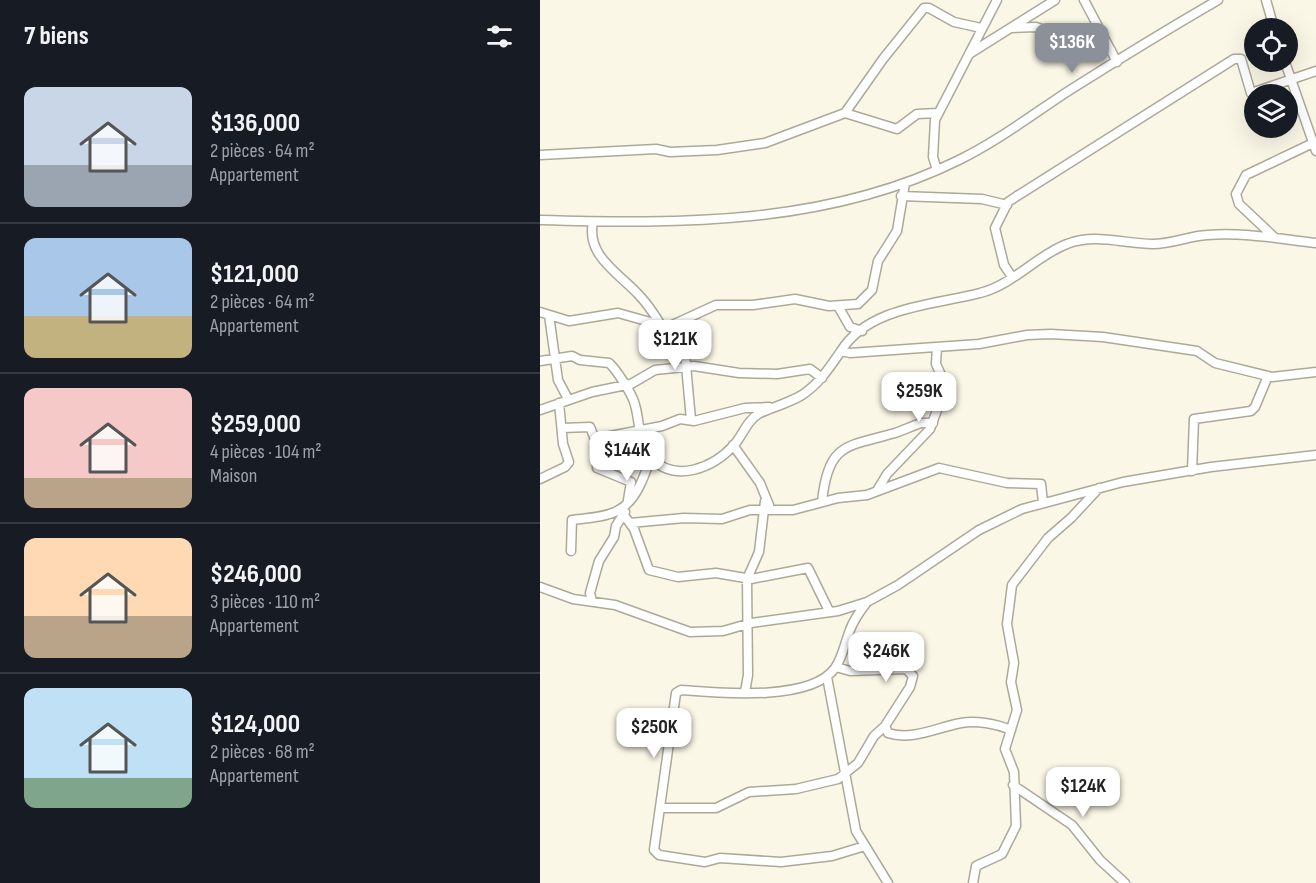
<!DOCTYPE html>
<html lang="fr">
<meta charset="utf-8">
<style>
:root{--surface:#171b24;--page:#20242c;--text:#f1f3f6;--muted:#9ea1a6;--line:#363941;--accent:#8c9099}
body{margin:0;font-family:"Sofia Sans Condensed",sans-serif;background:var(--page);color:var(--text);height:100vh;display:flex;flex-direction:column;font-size:22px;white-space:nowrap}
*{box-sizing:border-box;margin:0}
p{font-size:20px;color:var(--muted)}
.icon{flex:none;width:33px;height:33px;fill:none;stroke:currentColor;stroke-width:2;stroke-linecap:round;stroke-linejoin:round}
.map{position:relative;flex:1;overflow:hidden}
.panel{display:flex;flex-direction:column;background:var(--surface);width:540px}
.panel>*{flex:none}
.fabs{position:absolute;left:704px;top:18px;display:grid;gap:12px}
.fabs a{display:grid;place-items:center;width:54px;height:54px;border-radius:50%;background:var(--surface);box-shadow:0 6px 24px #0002;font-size:30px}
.price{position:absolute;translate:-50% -51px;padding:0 14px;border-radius:12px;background:#fff;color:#222;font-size:20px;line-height:39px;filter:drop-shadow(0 2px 3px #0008)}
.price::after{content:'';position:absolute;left:50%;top:36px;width:18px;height:14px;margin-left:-9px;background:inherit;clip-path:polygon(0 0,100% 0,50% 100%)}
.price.on{background:var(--accent);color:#fff}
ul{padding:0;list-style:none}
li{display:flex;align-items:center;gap:18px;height:150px;padding:0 24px}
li+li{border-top:2px solid var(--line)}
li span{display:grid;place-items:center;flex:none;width:168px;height:120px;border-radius:12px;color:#555}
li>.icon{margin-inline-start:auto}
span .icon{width:72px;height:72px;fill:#fffc;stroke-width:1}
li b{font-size:26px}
h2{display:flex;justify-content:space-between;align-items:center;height:72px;padding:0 24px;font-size:26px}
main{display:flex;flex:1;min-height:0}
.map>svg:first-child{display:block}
</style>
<main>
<section class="panel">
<h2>7 biens<svg class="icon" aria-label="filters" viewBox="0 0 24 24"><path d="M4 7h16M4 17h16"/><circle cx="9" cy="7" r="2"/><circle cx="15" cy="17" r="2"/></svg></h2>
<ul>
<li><span style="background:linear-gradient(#c9d6e8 65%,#9aa5b1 0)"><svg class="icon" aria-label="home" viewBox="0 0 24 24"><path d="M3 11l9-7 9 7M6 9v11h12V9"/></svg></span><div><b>$136,000</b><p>2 pièces · 64 m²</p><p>Appartement</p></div></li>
<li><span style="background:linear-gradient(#a9c7e8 65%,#c2b280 0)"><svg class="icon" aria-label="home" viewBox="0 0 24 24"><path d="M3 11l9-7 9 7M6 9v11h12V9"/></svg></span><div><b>$121,000</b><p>2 pièces · 64 m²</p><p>Appartement</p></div></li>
<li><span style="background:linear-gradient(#f6c9c9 75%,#b9a48a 0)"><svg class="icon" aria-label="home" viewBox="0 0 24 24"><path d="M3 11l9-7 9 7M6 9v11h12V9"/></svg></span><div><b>$259,000</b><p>4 pièces · 104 m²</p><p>Maison</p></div></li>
<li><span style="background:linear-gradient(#ffd9b3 65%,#b9a48a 0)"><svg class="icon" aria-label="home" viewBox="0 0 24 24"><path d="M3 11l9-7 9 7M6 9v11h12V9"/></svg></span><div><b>$246,000</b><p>3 pièces · 110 m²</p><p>Appartement</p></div></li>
<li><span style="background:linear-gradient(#bfe0f5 75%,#7fa58c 0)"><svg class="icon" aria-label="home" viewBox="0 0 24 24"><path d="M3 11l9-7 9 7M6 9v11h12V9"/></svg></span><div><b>$124,000</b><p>2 pièces · 68 m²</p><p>Appartement</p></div></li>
</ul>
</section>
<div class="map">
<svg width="776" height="883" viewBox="0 0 776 883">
<rect width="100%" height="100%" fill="#fbf7e7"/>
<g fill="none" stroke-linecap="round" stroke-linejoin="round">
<!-- minor casing -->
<g stroke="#ada99a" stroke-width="11">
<path id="minor" d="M 544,0 L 577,62
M 726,0 L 734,28
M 471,28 L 496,27 L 571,50
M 429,54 L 515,0
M 745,62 L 776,151
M 305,113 L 357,129 L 377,114 L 398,113
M 0,155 L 116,149 L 130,152 L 177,150 L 225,143 L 305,113 L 343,59 L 384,8 L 389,8 L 414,22 L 441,28
M 397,170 L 393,157 L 395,120 L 457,0
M 361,196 L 442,199 L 467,205
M 0,220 C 142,224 288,225 419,160 C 458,141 493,114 530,90 C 579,59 628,29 678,0
M 53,222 C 46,255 77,272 97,293 C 107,303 115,315 122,327
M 734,237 L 699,204 L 696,194 L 706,175 L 773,143
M 472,277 L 464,265 L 455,228 L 468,202 L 477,196 L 694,59 L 701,59 L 711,93 L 776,71
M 298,306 L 310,327 L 322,331
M 0,312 L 29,321 L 78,313 L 128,327 L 176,305 L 213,305 L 255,299 L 289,306 L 318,304 L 332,290 L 338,261 L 357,231 L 365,183
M 9,315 L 18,380 L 28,399
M 142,321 L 151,420
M 301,351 C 329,306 395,305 440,293 C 473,285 497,255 527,244 C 555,233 585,244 613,244 C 632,244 649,236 667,235 C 704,232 740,239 776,243
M 0,361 L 32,356 L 40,360 L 69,363 C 76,369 93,395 95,405 C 100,421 98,444 110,457 C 135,484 173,468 194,445 C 203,435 207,420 220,413 C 233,407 249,403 262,395 C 279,384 290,367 301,351 L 310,353 L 439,344 L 487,335 L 511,334 L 563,337 L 657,351 L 675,363 L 732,377 L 776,372
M 0,410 L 52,392 L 91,384 L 115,370 L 154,366 L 199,373 L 237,374 L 270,369 L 282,378
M 22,428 L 50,427 L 54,437 L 60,438 L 122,426 L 140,419 L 154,421 L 205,408 L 229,407
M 58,438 L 57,468 L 91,482 L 88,500
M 193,445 L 220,483 L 229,505
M 652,471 L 654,419 L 711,411 L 715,407 L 728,376
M 0,479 L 25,467 L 29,462 L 23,444 L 19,403
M 338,489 L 347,474 L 390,429 L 406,386 L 396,364 L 397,347
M 282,502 C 288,442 307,447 355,433 C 364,430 372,426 381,423 L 393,423
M 81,511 L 94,529 L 109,570 L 138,577 L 176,573 L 211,579 L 268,568 L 289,611
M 90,523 L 144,518 L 182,519 L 210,510 L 253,510 L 298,498 L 327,495 L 399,468 L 467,483 L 501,484 L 503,503
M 31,551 L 32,520 C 65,516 86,517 101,483 C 105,473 109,467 109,456
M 0,587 L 33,599 L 75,605 L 150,632 L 183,631 L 211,623 L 298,611 L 327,602 L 358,585 L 439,530 L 482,509 L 583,482 L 671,467 L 776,455
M 52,601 L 50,593 L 59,561 L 74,537 L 76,526 L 85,512
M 287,677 L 316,831 L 348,883
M 205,692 L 208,675 L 207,579 L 219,552 L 225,501
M 345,726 L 348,733 C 372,741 398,727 421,723 C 436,720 457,724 471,730
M 473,785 L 532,825 L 560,860 L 585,883
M 120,808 L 176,808 L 209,792 L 256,789 L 298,779 L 318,763 L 334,736 L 345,726 L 370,687 L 373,676 L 366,669 L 310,671 L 296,667
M 325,846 L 292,856 L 241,862 L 180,858 L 165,862 L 119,855 L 114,850 L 136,693 L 141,690 C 178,693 271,702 295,668 C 303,657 305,642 310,630 C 314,619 320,611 327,602
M 433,883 L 436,866 L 462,854 L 476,826 L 474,772 L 465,749 L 477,710 L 471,682 L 474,663 L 467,624 L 472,585 L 508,538 L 531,518 L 559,488"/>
</g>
<!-- minor -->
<use href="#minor" stroke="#fff" stroke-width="8"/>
</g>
</svg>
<div class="fabs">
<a><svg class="icon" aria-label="locate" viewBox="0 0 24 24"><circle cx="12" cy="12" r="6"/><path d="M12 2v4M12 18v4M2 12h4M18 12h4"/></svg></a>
<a><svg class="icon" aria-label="layers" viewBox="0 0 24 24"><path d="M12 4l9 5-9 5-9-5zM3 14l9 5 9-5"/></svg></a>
</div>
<b class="price on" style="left:532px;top:74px">$136K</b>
<b class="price" style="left:135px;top:371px">$121K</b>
<b class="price" style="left:379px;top:423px">$259K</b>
<b class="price" style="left:87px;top:482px">$144K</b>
<b class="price" style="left:346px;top:683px">$246K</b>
<b class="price" style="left:114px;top:759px">$250K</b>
<b class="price" style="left:543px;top:818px">$124K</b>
</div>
</main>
